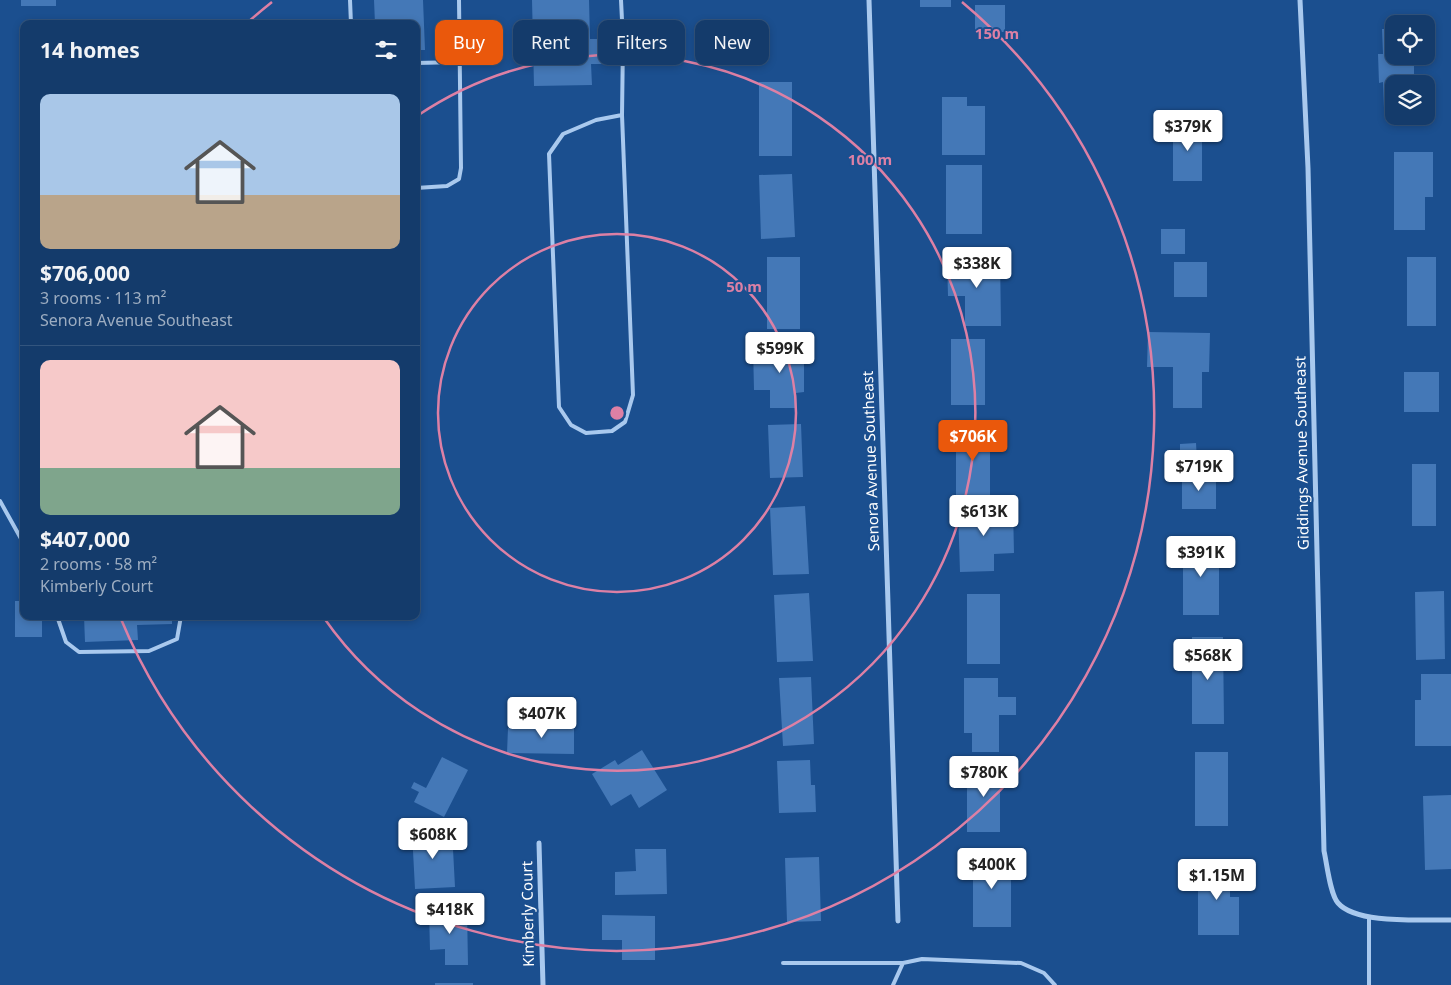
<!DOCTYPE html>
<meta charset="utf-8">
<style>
:root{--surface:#143b6b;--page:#214673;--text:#f1f3f6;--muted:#9dadc1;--line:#33557e;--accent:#ea580c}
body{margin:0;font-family:"Noto Sans",sans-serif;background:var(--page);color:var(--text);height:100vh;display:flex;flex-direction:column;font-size:19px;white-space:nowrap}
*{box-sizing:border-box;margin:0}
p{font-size:16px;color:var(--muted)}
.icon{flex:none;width:28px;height:28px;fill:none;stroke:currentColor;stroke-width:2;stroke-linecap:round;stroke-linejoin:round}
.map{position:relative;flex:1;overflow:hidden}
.panel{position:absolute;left:20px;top:20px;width:400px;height:600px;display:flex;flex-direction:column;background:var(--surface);border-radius:10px;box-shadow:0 2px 8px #0003,0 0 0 1px var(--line)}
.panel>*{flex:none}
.banner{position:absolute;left:435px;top:20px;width:475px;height:45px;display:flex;gap:10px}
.buttons{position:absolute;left:1385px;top:15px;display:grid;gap:10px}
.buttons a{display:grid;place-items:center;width:50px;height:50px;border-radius:10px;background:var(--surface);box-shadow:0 2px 8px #0003,0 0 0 1px var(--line);font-size:25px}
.price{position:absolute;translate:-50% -42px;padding:0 11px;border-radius:5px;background:#fff;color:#222;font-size:16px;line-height:32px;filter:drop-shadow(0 1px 2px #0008)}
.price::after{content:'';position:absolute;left:50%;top:30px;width:15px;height:11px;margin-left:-8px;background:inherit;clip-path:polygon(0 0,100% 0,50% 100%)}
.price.current{background:var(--accent);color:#fff}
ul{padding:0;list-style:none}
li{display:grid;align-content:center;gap:10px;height:265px;padding:0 20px}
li+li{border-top:1px solid var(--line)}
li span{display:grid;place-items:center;height:155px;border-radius:10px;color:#555}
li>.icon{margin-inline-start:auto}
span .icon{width:90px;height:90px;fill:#fffc;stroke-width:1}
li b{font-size:21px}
h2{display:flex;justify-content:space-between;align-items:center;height:60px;padding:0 20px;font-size:21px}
.tag{padding:0 18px;border-radius:10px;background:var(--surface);box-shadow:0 2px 8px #0003,0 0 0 1px var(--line);font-size:18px;line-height:45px}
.tag.current{background:var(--accent);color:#fff}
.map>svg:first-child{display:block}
</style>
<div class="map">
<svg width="1451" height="985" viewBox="0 0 1451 985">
<rect width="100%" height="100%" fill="#1b4f8f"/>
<!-- building -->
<path fill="#4478b7" d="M 21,0 L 56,0 L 56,6 L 21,6 Z
M 374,0 L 423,0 L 425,50 L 416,50 L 416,24 L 375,24 Z
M 532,0 L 589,0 L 590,39 L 615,39 L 615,64 L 591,64 L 592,85 L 534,86 Z
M 920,0 L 951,0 L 951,7 L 920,7 Z
M 975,5 L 1005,5 L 1005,32 L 975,32 Z
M 1382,29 L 1394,29 L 1394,56 L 1414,56 L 1414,84 L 1394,84 L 1394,108 L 1384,108 L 1383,82 L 1379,83 L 1378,54 L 1383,54 Z
M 759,82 L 792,82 L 792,156 L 759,156 Z
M 942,97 L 967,97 L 967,106 L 985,106 L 985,155 L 942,155 Z
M 1173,123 L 1202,123 L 1202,181 L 1173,181 Z
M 1394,152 L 1433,152 L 1433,197 L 1425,197 L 1425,230 L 1394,230 Z
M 946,165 L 982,165 L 982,234 L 946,234 Z
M 792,174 L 795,237 L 761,239 L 759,175 Z
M 1161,229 L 1185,229 L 1185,254 L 1161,254 Z
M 767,257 L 800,257 L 800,329 L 767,329 Z
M 1000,257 L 1001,326 L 965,326 L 965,296 L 948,296 L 947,258 Z
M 1407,257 L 1436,257 L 1436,326 L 1407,326 Z
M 1174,262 L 1207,262 L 1207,297 L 1174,297 Z
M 1148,332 L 1210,333 L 1209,372 L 1202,372 L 1202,408 L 1173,408 L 1173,367 L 1147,367 Z
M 951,339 L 985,339 L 985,405 L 951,405 Z
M 804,346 L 804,392 L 796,393 L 797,408 L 770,408 L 770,390 L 754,390 L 753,347 Z
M 1404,372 L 1439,372 L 1439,412 L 1404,412 Z
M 801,424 L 803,477 L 770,478 L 768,425 Z
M 956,425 L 990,425 L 990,500 L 956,500 Z
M 1196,443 L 1197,460 L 1180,460 L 1180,444 Z
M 1412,464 L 1436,464 L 1436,526 L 1412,526 Z
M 1182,474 L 1216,474 L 1216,509 L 1182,509 Z
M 805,506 L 809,574 L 773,575 L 770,508 Z
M 1013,507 L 1014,553 L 994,554 L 994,571 L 960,572 L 958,509 Z
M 1183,540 L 1219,540 L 1219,615 L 1183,615 Z
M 1444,591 L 1445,659 L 1416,660 L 1415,592 Z
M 809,593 L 813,661 L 777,662 L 774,595 Z
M 967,594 L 1000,594 L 1000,664 L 967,664 Z
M 15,601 L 24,601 L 24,616 L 42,616 L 42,637 L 15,637 Z
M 84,616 L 172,616 L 172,624 L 137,625 L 138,640 L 85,642 Z
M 1192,637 L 1223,637 L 1224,724 L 1192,724 Z
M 1421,674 L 1451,674 L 1451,746 L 1415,746 L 1415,700 L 1421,700 Z
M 811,677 L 814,744 L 783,746 L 779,678 Z
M 964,678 L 998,678 L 998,697 L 1016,697 L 1016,715 L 999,715 L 999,752 L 972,752 L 972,733 L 964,733 Z
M 529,722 L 574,722 L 574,754 L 507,753 L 508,728 L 529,728 Z
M 642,750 L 667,790 L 639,808 L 631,794 L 611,806 L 592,774 L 615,760 L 618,765 Z
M 1195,752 L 1228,752 L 1228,826 L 1195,826 Z
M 442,757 L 468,770 L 444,817 L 414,802 L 419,792 L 411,788 L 414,782 L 426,788 Z
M 810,760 L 811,785 L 815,785 L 816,812 L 779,813 L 777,761 Z
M 967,763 L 1000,763 L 1000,832 L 967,832 Z
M 1451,795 L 1451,869 L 1425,870 L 1423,796 Z
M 452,830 L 455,887 L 415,889 L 412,832 Z
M 635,849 L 666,849 L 667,894 L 615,895 L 615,872 L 636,871 Z
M 973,853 L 1011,853 L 1011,927 L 973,927 Z
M 819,857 L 821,921 L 787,922 L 785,858 Z
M 1198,863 L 1230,863 L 1230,897 L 1239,897 L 1239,935 L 1198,935 Z
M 467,909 L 468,965 L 445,965 L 445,949 L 430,950 L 429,911 Z
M 602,915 L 655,916 L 655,960 L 622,960 L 622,940 L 602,940 Z
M 435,983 L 473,983 L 473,985 L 435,985 Z"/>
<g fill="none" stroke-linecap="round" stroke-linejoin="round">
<!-- service -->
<path stroke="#a9c9ee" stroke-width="4" d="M 350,0 L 351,24
M 621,0 L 623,40 L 622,115 L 633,395 L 625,422 L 612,431 L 586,433 L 571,425 L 559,407 L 549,154 L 563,134 L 596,120 L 622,115
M 416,63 L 460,62
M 416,188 L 447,186 L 459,179 L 461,168 L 459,0
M 0,501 L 24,544
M 57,616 L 66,642 L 79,652 L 149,651 L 177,639 L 181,616
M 783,963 L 903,963 L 922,959 L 1021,963 L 1044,973 L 1055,985
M 893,985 L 903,963
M 1369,985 L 1369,918"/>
<!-- minor -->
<path stroke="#a9c9ee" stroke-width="5" d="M 869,0 L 898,921
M 1300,0 L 1308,168 L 1324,851 C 1327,864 1330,894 1338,903 C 1357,925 1424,919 1451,920
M 539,843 L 543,985"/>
</g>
<!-- distance rings -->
<g fill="none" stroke="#dd80a5" stroke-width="2.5">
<circle cx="617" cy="413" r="179"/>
<path d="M417 116A358 358 0 1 1 324 618"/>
<path d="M247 23A537 537 0 0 1 272 2M962 2A537 537 0 1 1 121 619"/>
</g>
<g text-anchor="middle" stroke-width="4" stroke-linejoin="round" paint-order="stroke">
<!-- street labels -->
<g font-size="15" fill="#fff" stroke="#1b4f8f">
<text transform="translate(1302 453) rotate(-91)" y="5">Giddings Avenue Southeast</text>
<text transform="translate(871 461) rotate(-92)" y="5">Senora Avenue Southeast</text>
<text transform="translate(528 914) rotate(-91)" y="5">Kimberly Court</text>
</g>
</g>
<circle cx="617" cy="413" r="8" fill="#dd80a5" stroke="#1b4f8f" stroke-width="2.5"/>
<g font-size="15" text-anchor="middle" font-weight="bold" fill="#dd80a5" stroke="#1b4f8f" stroke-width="4" stroke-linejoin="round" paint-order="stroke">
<text x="997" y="39">150 m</text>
<text x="870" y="165">100 m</text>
<text x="744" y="292">50 m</text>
</g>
</svg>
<div class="buttons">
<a><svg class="icon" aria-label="locate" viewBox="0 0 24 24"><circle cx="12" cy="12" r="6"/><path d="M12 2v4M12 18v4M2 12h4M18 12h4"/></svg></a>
<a><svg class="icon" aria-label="layers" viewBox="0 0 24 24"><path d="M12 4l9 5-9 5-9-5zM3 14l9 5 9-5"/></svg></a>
</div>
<b class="price" style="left:1188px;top:152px">$379K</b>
<b class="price" style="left:977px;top:289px">$338K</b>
<b class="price" style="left:780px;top:374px">$599K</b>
<b class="price current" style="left:973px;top:462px">$706K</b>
<b class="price" style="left:1199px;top:492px">$719K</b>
<b class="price" style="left:984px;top:537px">$613K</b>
<b class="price" style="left:1201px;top:578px">$391K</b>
<b class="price" style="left:1208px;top:681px">$568K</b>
<b class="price" style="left:542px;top:739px">$407K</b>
<b class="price" style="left:984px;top:798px">$780K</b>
<b class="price" style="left:433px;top:860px">$608K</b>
<b class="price" style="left:992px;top:890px">$400K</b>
<b class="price" style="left:1217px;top:901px">$1.15M</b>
<b class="price" style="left:450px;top:935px">$418K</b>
<div class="banner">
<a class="tag current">Buy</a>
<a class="tag">Rent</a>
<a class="tag">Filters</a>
<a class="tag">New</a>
</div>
<section class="panel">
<h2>14 homes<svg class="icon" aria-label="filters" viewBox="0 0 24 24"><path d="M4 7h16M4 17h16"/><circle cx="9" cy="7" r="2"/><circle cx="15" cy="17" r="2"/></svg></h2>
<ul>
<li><span style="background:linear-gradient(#a9c7e8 65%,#b9a48a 0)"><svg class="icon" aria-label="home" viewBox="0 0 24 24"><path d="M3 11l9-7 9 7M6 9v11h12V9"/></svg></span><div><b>$706,000</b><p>3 rooms · 113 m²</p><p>Senora Avenue Southeast</p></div></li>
<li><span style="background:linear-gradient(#f6c9c9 70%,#7fa58c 0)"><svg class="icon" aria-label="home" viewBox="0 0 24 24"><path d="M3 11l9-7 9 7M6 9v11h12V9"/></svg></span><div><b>$407,000</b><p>2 rooms · 58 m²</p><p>Kimberly Court</p></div></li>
</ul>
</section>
</div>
